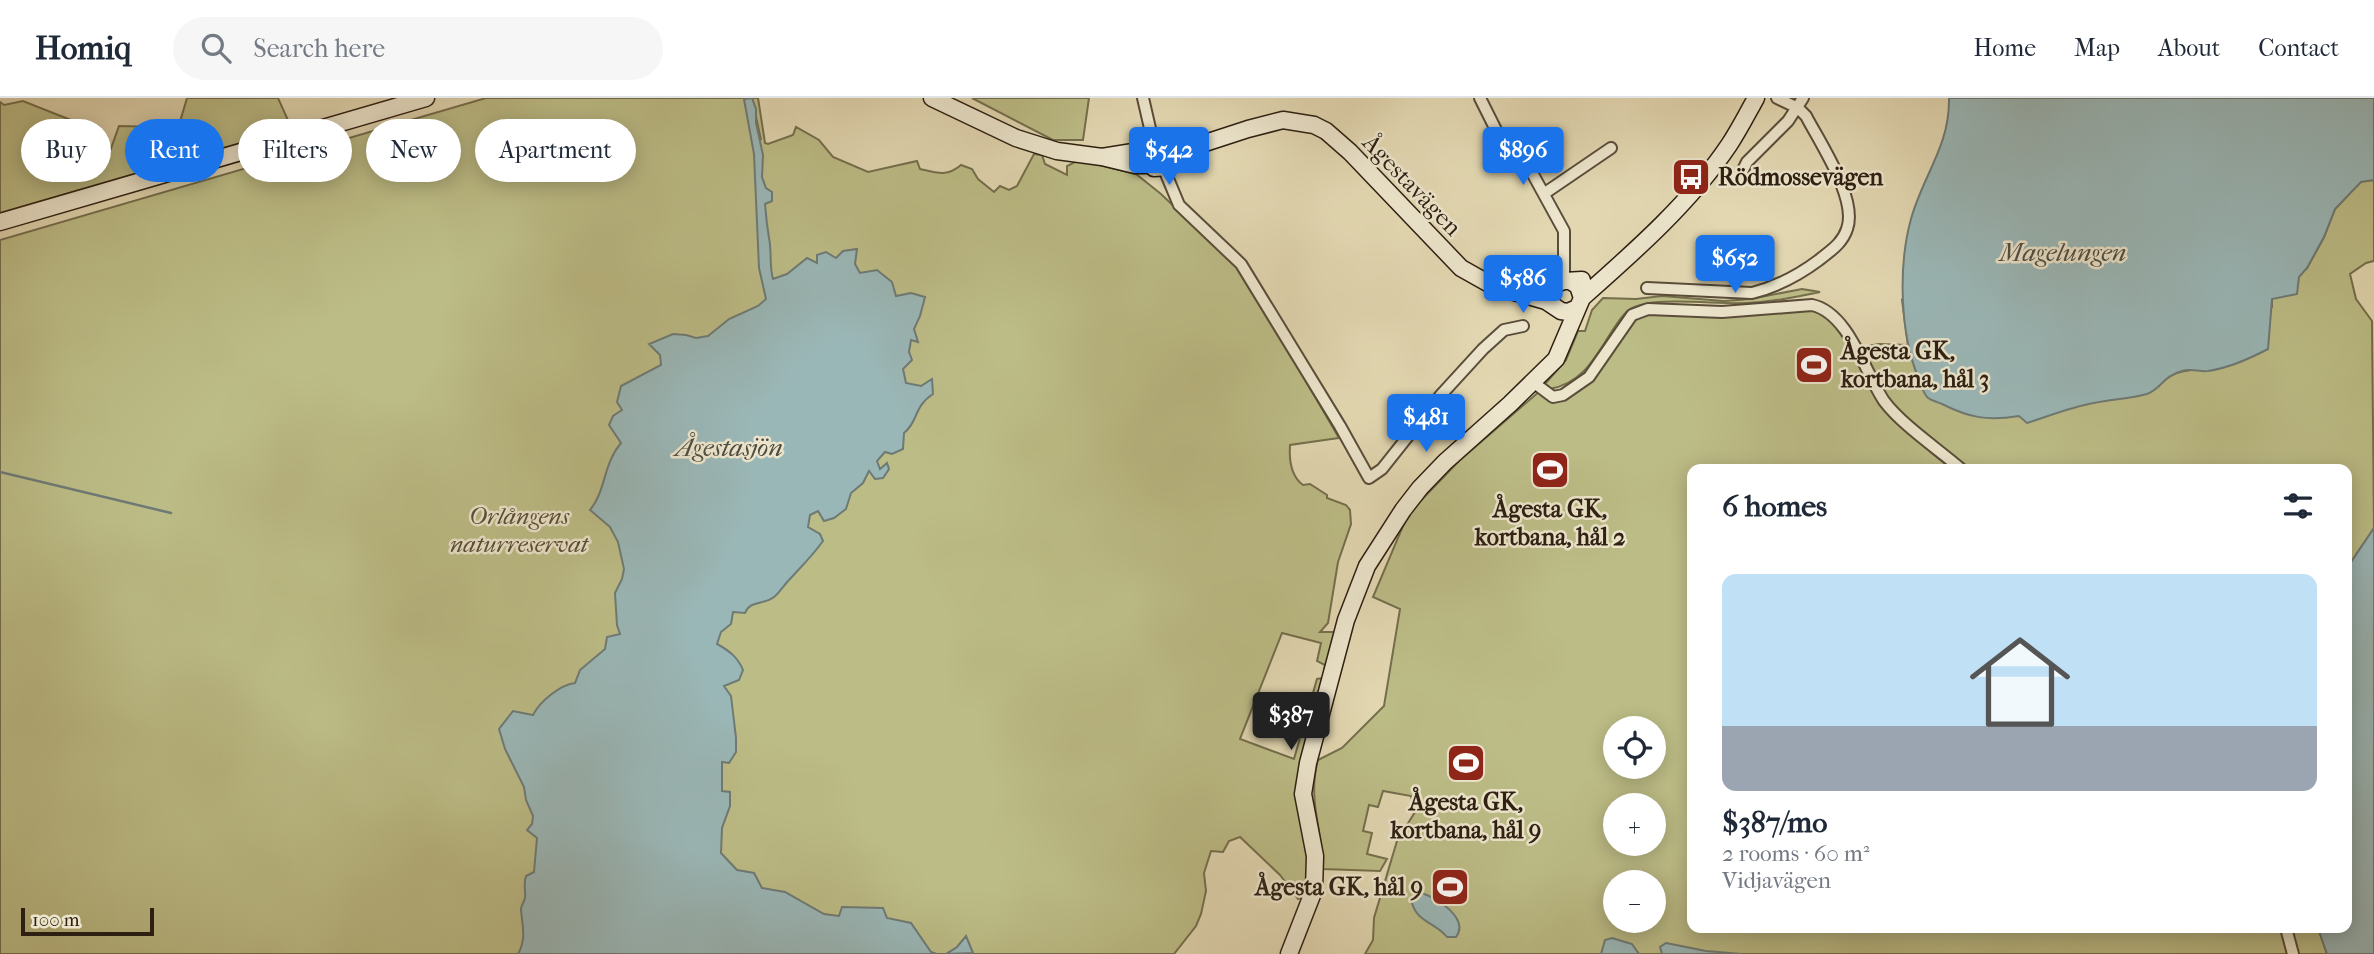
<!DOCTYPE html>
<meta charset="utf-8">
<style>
:root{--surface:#fff;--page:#f6f6f7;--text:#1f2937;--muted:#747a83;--line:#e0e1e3;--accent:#1a73e8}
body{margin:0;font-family:"IM FELL French Canon",serif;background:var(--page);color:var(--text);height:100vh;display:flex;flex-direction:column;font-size:26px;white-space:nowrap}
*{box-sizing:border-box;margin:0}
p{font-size:23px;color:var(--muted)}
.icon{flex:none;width:38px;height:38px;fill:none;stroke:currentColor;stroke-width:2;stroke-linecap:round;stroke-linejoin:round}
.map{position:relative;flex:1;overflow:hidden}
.sheet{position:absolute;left:1687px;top:366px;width:665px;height:469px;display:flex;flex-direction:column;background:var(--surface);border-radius:14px;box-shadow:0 4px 18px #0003}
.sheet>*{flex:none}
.hud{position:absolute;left:21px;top:21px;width:665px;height:63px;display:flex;gap:14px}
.controls{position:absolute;left:1603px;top:618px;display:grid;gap:14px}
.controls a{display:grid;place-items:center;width:63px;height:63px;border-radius:50%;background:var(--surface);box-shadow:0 4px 18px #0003;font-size:35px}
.scale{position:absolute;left:21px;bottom:18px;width:133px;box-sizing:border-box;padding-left:7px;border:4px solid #2d1f12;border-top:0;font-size:19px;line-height:24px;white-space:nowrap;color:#2d1f12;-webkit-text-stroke:5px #ece5cc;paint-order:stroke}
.price{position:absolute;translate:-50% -60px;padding:0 16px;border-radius:7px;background:var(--accent);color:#fff;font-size:23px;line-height:46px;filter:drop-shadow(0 2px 4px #0008)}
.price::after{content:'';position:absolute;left:50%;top:42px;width:21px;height:16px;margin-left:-10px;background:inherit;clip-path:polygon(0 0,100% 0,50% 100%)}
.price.active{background:#222;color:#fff}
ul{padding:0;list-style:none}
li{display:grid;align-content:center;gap:14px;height:371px;padding:0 35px}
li+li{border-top:2px solid var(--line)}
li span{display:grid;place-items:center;height:217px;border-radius:14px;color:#555}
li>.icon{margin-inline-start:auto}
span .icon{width:126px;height:126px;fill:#fffc;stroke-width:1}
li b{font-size:30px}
h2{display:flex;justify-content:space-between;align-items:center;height:84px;padding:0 35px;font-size:30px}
.pill{padding:0 24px;border-radius:32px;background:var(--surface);box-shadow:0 4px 18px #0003;font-size:24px;line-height:63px}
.pill.active{background:var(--accent);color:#fff}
header{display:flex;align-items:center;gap:42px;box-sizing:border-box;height:98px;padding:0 35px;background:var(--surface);border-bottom:2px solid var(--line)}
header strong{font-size:33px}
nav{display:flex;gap:38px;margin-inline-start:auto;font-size:24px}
.search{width:490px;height:63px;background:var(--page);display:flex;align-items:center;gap:18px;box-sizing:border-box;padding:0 24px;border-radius:38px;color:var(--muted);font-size:26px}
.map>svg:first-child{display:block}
</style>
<header>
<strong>Homiq</strong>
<div class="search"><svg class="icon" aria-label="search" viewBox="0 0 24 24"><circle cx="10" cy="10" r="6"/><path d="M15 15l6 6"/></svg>Search here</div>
<nav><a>Home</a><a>Map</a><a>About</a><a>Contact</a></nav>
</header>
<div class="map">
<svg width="2374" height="856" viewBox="0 0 2374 856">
<rect width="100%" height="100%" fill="#e2d7b1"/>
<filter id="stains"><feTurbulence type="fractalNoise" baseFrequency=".00286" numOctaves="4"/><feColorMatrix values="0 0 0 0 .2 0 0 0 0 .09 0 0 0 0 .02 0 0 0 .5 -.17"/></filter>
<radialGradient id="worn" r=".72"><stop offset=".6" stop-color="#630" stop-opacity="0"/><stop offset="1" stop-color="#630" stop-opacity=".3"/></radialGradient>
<!-- green -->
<path fill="#bcbc86" stroke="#746e4c" stroke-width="2" fill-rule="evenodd" d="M 187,0 L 278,0 L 292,31 L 0,116 L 0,4 L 4,7 L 23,3 L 86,28 L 84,52 L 109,56 L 119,28 L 161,29 L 179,27 Z
M 486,0 L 746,0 L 744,1 L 761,42 L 752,0 L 758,0 L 765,45 L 768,46 L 793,37 L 796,29 L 819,42 L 833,59 L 868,74 L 917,63 L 920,71 C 937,75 947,79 961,67 L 972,71 L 978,81 L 994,94 L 1000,88 L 1009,92 L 1017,88 L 1034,56 L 1042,57 L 1045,66 L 1067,77 L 1067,68 L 1079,62 L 1136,76 L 1161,96 L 1242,173 L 1339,340 L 1290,347 C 1289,361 1291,378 1303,387 L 1310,386 L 1327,397 L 1327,400 L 1346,407 L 1350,412 L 1351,426 L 1338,464 L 1328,525 L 1320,534 L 1334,534 L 1346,522 L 1308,665 L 1315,758 L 1304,798 L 1298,801 L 1280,777 L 1240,739 L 1229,743 L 1223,754 L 1211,753 L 1204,775 L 1206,793 L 1201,816 L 1196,828 L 1174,856 L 0,856 L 0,142 ZM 1282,535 L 1321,545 L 1317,563 L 1325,567 L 1323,580 L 1317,581 L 1294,661 L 1240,641 Z
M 972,0 L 1089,0 L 1083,42 L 1053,42 Z
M 2374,82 L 2374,163 L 2366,165 L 2350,176 L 2356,201 L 2372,223 L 2374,430 L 2347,470 L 2347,371 L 1692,371 L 1692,830 L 2318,830 L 2327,856 L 1365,856 L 1373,842 L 1374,820 L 1397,743 L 1415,714 L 1411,698 L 1383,693 L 1378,709 L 1369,707 L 1363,733 L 1372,735 L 1367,756 L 1387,761 L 1380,773 L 1323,771 C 1323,732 1307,703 1318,662 L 1342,650 L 1384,608 L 1400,511 L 1373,499 L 1408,416 L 1459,363 L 1541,292 L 1553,299 L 1577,289 L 1621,232 L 1648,211 L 1824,210 L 1856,250 L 1879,246 L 1908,247 L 1902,202 L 2159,288 C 2169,275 2182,273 2198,271 L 2272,209 L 2272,201 L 2307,170 L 2324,139 L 2335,111 L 2361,83 ZM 1615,630 L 1654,630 L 1654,668 L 1615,668 ZM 1615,707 L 1654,707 L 1654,746 L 1615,746 ZM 1615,784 L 1654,784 L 1654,822 L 1615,822 Z
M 1802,191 L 1820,194 C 1796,199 1772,204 1746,205 C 1717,207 1653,197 1630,211 C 1624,215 1620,221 1616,227 C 1598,253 1585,286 1549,291 L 1545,286 L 1566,262 L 1578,233 L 1585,233 L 1592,212 L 1603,200 L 1636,201 L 1662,198 L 1724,203 L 1750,201 Z"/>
<!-- water -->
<path fill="#9ab7b7" stroke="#6e7a75" stroke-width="2" d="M 752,0 L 756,11 L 756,25 L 763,57 L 762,79 L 766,90 L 772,94 L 772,103 L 765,106 C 766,119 767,128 769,140 C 772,154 769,167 773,181 L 787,176 L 807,160 L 817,165 L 817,157 L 826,154 L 836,160 L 843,153 L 857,151 L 855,166 L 860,175 L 877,172 L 892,184 L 896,198 L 911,195 L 925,199 L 920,218 L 914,231 L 918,244 L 911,242 L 909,254 L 912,262 L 903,271 L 906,285 L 921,288 L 932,281 L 933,296 C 913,309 919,323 904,335 L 903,351 L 892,356 L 885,354 L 877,363 L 880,371 L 887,365 L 889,371 L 883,380 L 875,381 L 869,373 L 863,385 L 851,395 L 846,411 L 834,420 L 824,423 L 818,413 L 810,417 L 808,429 L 820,436 L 823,443 C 813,457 801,469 789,482 C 784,487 779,495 774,499 C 764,507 750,502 745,515 L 733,514 L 731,526 L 721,534 L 717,546 C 728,552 738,559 743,572 L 739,582 L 724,588 L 731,598 L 736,640 L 736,654 L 729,665 L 722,664 L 722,693 L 730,694 L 730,708 L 722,730 L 721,755 L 737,772 L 754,775 L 762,790 L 785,794 L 824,816 L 839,818 L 842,809 L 883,810 L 887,820 L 911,825 L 931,854 L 937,856 L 518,856 C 527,840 522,828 521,811 C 521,808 524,804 525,800 C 526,792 523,787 526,778 L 534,774 L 537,740 L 527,732 L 532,726 L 533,718 L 526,702 L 524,689 L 505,651 L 499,631 L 513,613 L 533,617 C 540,603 560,587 575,585 L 580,572 L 605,551 L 607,539 L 620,536 L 617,527 L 615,495 L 622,481 L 624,471 L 618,444 L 610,429 L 590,412 C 606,393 603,366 621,345 L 609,327 L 613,318 L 622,312 L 617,304 L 621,288 L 661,267 L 660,257 L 649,246 L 673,236 L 686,237 L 696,240 L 708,238 L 729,221 L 758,208 L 766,201 L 759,170 L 754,56 L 744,1 Z
M 1949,0 L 2374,0 L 2374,82 L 2361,84 L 2335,111 L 2324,139 L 2307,170 L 2299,179 L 2297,196 L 2272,201 L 2268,251 C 2249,261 2229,270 2208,273 C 2199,274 2191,270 2182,273 C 2163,278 2161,291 2147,296 C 2130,301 2111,301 2094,305 C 2071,309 2049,318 2027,325 L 2019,318 C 1987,323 1970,320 1942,306 C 1937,304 1930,302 1927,299 C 1923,294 1920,285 1918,279 C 1900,235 1898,168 1911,121 C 1923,77 1950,48 1949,0 Z
M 2374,430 L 2374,856 L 2327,856 L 2318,830 L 2347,830 L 2347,470 Z
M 1420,795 C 1436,798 1470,821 1456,839 L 1447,839 C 1436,825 1417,824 1412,805 L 1415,797 Z
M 966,838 L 973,855 L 946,856 L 957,849 Z
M 1612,840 L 1632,846 L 1639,856 L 1601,856 L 1605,842 Z
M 1666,845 L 1706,853 L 1742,856 L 1662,856 L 1660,849 Z"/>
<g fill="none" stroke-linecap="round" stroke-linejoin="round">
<!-- stream -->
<path stroke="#6e7a75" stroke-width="2.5" d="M 0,374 L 171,415"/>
<!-- street casing -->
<g stroke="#5a4d3a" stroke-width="14">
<path id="street" d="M 1143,0 L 1152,39 L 1157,42
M 1480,0 L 1501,42 L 1530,71 L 1564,133 L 1564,183
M 1164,71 L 1179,107 L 1241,166 L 1340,328 L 1369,380 L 1382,371 L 1440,298 L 1483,251 L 1504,232 L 1523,228
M 1743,72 L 1747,64 L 1788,23 L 1803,0
M 1545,95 L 1611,50
M 1647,190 L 1752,195 C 1776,189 1799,177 1819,162 C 1830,153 1842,146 1847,131 C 1858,101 1820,45 1806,18 L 1798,10 L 1777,0
M 1533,284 L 1553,299 L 1563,297 L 1589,279 L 1632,217 L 1648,211 L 1722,214 L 1812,207 C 1849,215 1865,275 1884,303 C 1902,327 1938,351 1961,371
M 2286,830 L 2293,856"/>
</g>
<!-- secondary casing -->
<g stroke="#2d1f12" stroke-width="19">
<path id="secondary" d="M 932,0 L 1016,40 L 1057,53 L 1102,59 L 1135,67 L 1149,67
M 1102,59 L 1133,54 L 1157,42 L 1164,42 L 1180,49 L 1202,46 L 1248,31 L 1283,22 L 1314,27 L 1326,33 L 1350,54 L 1461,170 L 1493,188 L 1546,203 L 1561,213 L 1568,214 L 1577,210
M 1146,60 L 1154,70 L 1168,69 L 1175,60 L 1172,47
M 0,124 L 426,0
M 1518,192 L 1547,189 L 1564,183 L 1582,182
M 1582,200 C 1634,154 1690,105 1729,47 C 1739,32 1747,16 1756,0
M 1289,856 L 1314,792 L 1315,758 L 1303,696 L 1308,665 L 1346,522 L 1367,468 L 1403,412 L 1420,390 L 1445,364 L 1510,306 L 1556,261 L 1582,200 L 1578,188 L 1572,184"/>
</g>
<!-- street -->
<use href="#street" stroke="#ece5cc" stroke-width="10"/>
<!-- secondary -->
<use href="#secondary" stroke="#ece5cc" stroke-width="16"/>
</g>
<!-- icons -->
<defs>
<g id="bus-square" transform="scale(2.0125)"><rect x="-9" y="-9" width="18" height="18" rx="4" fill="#8f2418" stroke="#ece5cc"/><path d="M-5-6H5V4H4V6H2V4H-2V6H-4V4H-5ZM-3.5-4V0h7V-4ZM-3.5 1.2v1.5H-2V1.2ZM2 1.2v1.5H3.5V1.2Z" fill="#fff"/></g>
<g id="stadium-square" transform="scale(2.0125)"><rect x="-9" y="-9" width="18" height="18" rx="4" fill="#8f2418" stroke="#ece5cc"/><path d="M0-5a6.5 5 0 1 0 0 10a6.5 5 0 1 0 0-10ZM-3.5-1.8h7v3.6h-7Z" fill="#fff"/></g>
</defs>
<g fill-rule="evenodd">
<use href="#bus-square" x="1691" y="79"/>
<use href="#stadium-square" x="1814" y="267"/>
<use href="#stadium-square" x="1550" y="372"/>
<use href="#stadium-square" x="1466" y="665"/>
<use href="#stadium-square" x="1450" y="789"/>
</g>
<g text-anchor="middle" stroke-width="5" stroke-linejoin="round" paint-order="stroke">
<!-- poi labels -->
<g font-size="24" font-weight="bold" fill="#2d1f12" stroke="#ece5cc" text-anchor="start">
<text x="1718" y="87">Rödmossevägen</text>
<text x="1841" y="261">Ågesta GK,<tspan x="1841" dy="28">kortbana, hål 3</tspan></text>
<text x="1550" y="419" text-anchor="middle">Ågesta GK,<tspan x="1550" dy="28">kortbana, hål 2</tspan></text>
<text x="1466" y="712" text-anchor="middle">Ågesta GK,<tspan x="1466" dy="28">kortbana, hål 9</tspan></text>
<text x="1423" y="797" text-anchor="end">Ågesta GK, hål 9</text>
</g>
<!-- street labels -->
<g font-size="24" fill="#2d1f12" stroke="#ece5cc">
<text transform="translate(1412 87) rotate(46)" y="8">Ågestavägen</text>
</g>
<!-- park labels -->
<g font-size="24" font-style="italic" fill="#584e35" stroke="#ece5cc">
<text x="519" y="426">Orlångens<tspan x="519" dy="28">naturreservat</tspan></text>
</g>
<!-- water labels -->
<g font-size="26" font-style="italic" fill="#4e4d44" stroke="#ece5cc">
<text x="2063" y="163">Magelungen</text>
<text x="729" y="358">Ågestasjön</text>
</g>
</g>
<rect width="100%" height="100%" filter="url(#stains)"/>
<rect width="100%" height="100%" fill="url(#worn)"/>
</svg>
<div class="controls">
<a><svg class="icon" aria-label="locate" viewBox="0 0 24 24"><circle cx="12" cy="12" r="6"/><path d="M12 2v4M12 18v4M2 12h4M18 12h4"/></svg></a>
<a>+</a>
<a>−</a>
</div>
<div class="scale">100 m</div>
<b class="price" style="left:1169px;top:89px">$542</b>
<b class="price" style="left:1523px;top:89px">$896</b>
<b class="price" style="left:1735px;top:197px">$652</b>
<b class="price" style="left:1523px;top:217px">$586</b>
<b class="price" style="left:1426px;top:356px">$481</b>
<b class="price active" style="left:1291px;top:654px">$387</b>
<div class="hud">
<a class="pill">Buy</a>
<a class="pill active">Rent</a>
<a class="pill">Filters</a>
<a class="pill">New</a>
<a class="pill">Apartment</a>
</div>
<section class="sheet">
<h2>6 homes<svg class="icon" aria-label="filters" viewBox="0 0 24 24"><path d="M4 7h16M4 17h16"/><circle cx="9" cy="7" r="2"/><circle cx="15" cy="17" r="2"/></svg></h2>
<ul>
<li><span style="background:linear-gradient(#bfe0f5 70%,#9aa5b1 0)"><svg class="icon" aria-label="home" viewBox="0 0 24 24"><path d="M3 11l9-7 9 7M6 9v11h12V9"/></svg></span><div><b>$387/mo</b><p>2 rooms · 60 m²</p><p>Vidjavägen</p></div></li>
</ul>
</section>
</div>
